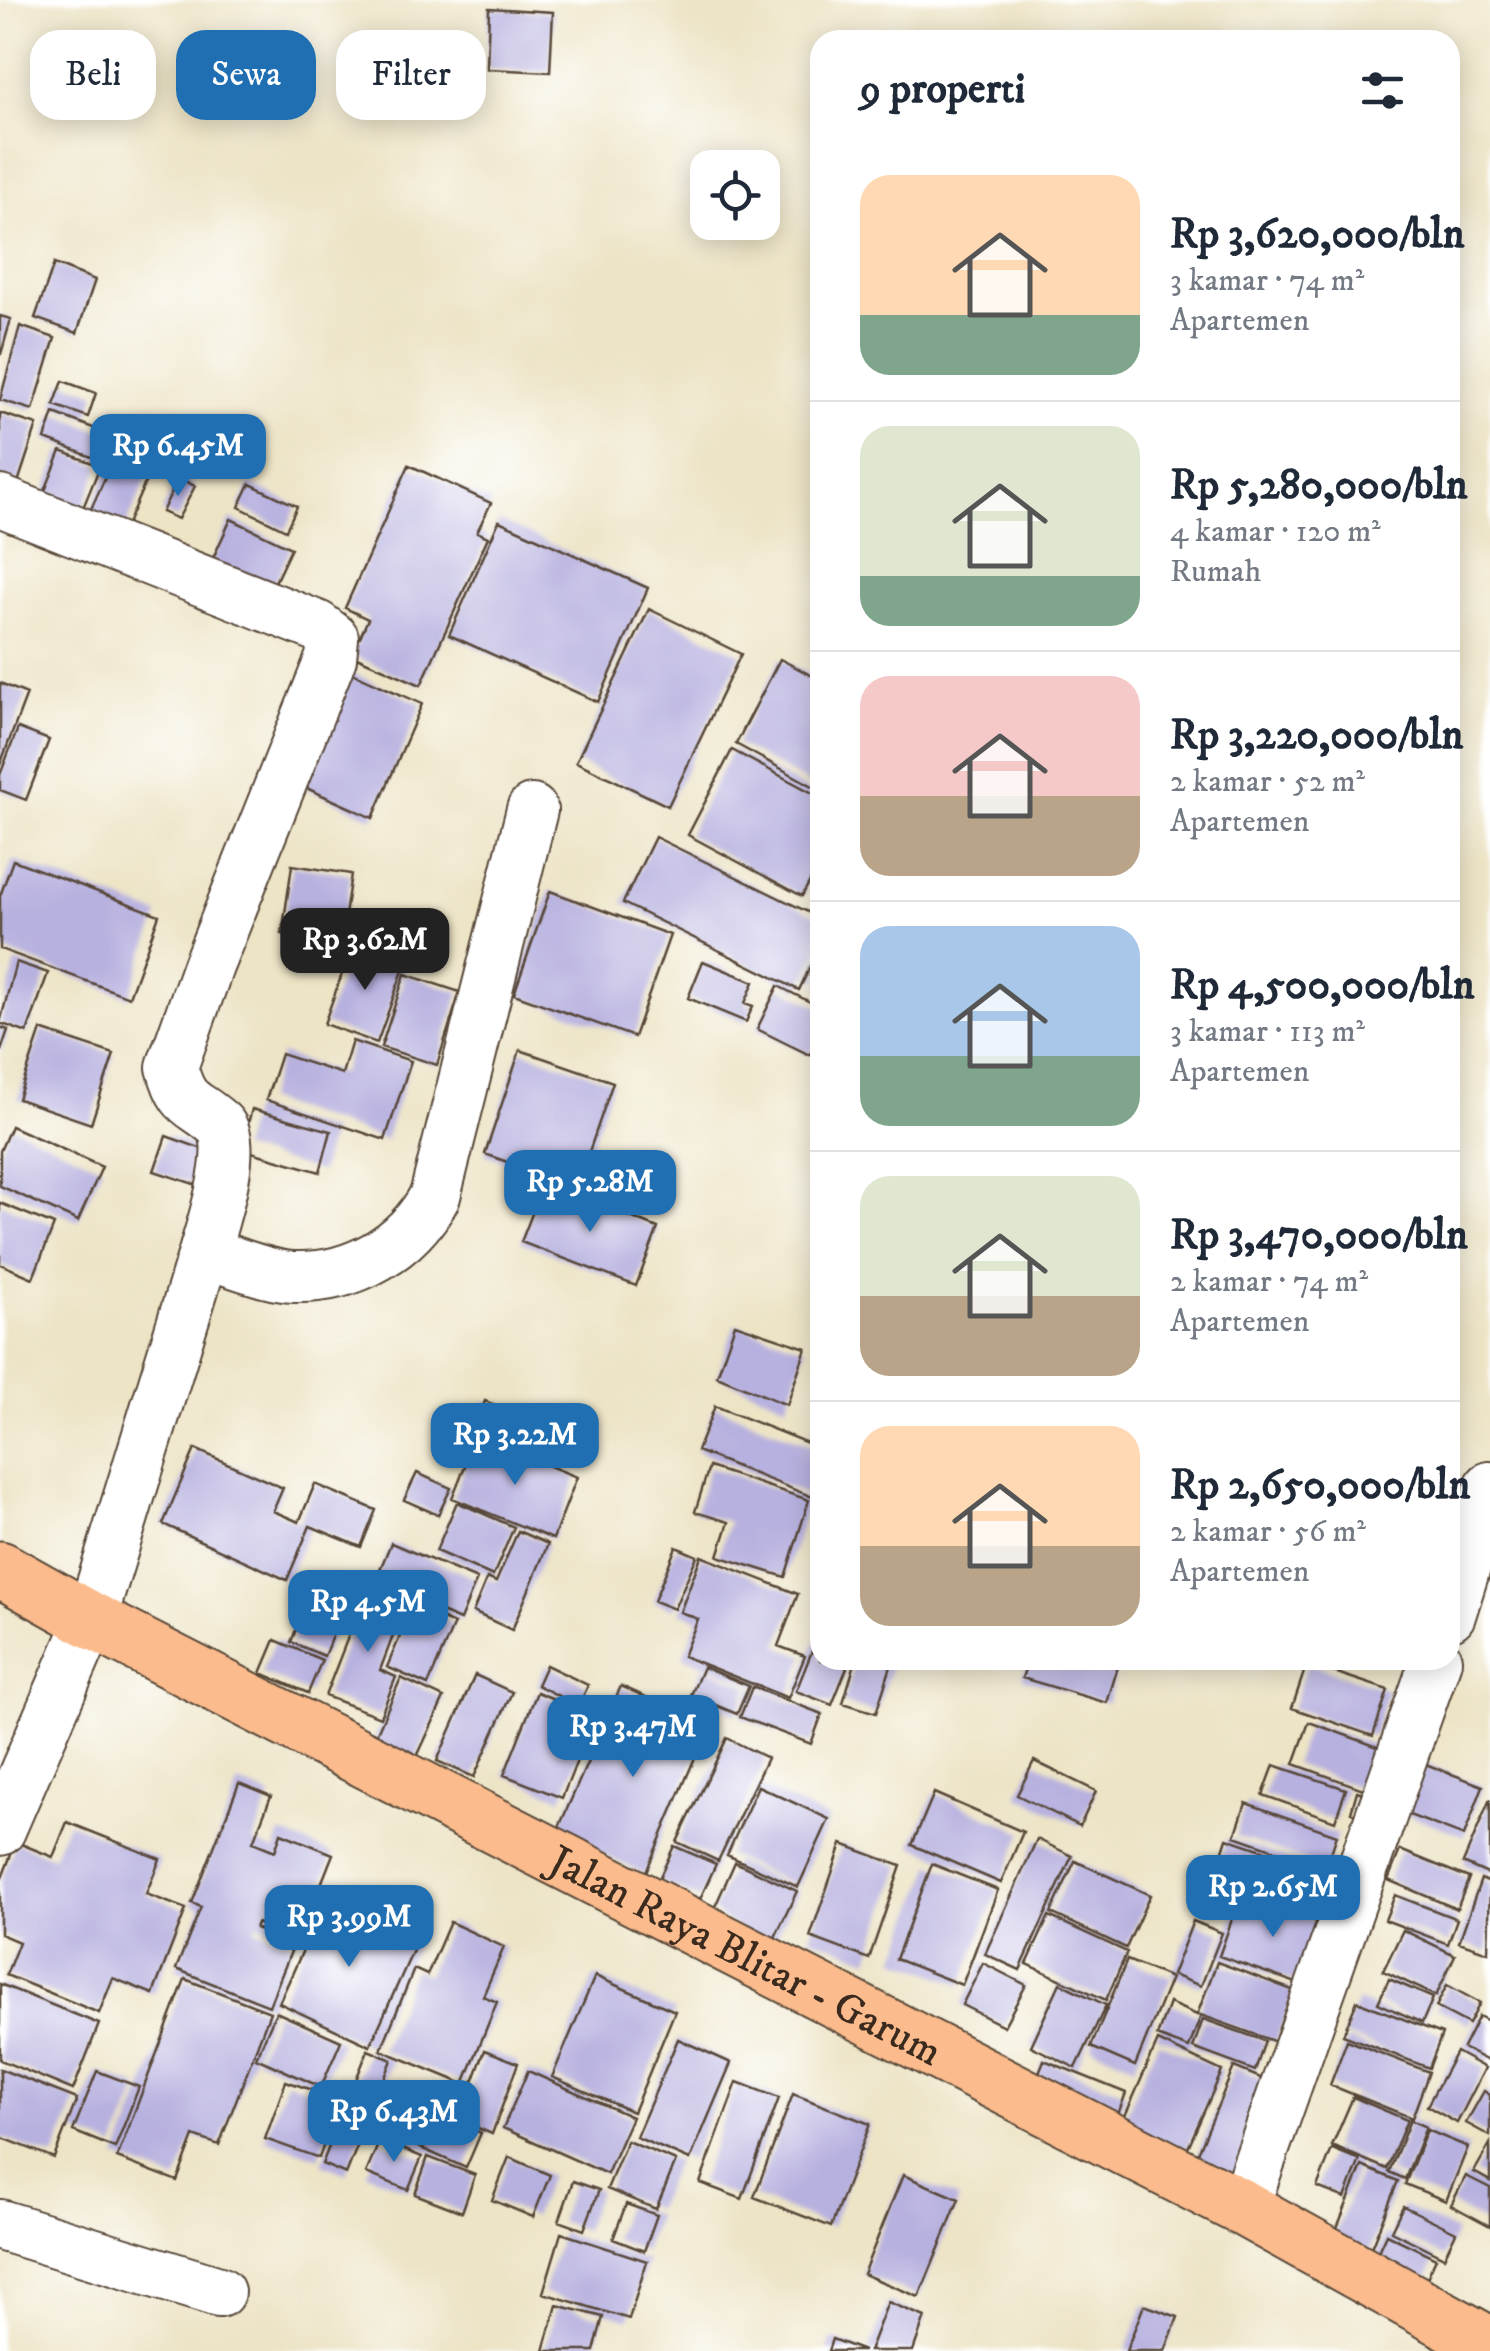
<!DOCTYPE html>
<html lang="id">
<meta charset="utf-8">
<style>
:root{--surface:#fff;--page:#f2f2f3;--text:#1f2937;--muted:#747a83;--line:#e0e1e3;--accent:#1f6fb2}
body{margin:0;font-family:"IM FELL DW Pica",serif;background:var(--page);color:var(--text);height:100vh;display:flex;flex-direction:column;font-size:38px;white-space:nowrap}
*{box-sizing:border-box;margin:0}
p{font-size:32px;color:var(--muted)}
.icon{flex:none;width:55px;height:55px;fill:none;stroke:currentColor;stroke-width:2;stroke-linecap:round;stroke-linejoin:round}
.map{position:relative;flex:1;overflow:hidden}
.panel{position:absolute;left:810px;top:30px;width:650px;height:1640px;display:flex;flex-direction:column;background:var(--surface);border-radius:30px;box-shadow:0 5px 25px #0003}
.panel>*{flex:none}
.guide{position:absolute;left:30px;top:30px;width:630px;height:90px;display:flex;gap:20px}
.controls{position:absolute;left:690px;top:150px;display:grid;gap:20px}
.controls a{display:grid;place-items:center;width:90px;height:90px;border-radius:20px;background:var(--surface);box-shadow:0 5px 25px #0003;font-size:50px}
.price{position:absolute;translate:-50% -85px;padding:0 22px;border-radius:20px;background:var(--accent);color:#fff;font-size:32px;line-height:65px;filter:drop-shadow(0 2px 5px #0008)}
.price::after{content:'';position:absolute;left:50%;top:60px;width:30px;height:22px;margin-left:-15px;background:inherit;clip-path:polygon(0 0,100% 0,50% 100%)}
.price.on{background:#222;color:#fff}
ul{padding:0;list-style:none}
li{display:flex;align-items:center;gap:30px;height:250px;padding:0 50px}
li+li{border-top:2px solid var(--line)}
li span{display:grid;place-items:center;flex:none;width:280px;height:200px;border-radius:30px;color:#555}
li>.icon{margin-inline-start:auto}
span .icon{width:120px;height:120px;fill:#fffc;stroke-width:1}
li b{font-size:42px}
h2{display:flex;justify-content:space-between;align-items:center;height:120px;padding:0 50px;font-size:42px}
.pill{padding:0 35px;border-radius:30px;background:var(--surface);box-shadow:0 5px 25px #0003;font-size:35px;line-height:90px}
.pill.on{background:var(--accent);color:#fff}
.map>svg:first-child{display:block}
</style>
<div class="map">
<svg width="1490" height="2351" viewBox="0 0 1490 2351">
<rect width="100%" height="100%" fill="#fff"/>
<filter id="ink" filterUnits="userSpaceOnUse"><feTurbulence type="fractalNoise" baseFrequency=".01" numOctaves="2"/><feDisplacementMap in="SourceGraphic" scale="20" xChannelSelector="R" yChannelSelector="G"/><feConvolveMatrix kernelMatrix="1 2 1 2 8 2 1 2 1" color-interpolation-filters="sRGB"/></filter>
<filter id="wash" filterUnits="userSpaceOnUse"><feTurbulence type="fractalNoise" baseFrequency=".0048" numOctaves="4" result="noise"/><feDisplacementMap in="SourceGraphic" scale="40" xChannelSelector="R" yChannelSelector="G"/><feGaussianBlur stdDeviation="2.25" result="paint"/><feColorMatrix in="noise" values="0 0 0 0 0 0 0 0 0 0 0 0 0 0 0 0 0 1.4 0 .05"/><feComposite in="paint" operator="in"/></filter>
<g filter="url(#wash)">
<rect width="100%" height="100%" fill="#ede4c6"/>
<g id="blocks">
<!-- building -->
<path fill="#b7b1df" d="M 489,8 L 553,12 L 550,72 L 487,69 Z
M 54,264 L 95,280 L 77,333 L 35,318 Z
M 0,316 L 11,319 L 1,354 L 0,354 Z
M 20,326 L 55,338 L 33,410 L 0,400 Z
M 63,381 L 96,393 L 88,417 L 54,405 Z
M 0,413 L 37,425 L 14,495 L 0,491 Z
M 54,413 L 109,434 L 99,460 L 45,439 Z
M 61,451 L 100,466 L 81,513 L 42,498 Z
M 114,458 L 149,474 L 123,533 L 87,518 Z
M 409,465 L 491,503 L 477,532 L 488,537 L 421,685 L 352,655 L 368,619 L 345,608 Z
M 178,478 L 195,486 L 178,519 L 162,512 Z
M 250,484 L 297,506 L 286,530 L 239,507 Z
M 231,519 L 291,548 L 269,595 L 209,567 Z
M 499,521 L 648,588 L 598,702 L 449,635 Z
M 649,609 L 741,654 L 668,806 L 576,762 Z
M 780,659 L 820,680 L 820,790 L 736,744 Z
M 343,669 L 422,704 L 373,818 L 293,782 Z
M 0,683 L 27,694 L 0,765 Z
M 18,728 L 49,740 L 26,800 L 0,790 L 0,775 Z
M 732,750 L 820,797 L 820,862 L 802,896 L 688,835 Z
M 655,837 L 820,918 L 820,946 L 799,990 L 623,903 Z
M 13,860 L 159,915 L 129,997 L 0,949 L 0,896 Z
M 292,865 L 351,874 L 341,943 L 282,934 Z
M 550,891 L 670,935 L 634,1037 L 514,994 Z
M 353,943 L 406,962 L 377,1043 L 324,1024 Z
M 820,952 L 820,981 L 810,976 Z
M 703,961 L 754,982 L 745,1003 L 753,1006 L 746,1022 L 688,998 Z
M 16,962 L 48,973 L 27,1033 L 0,1023 Z
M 405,974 L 460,992 L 437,1065 L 381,1047 Z
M 778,986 L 820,1007 L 820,1035 L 810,1055 L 757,1029 Z
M 0,1027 L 8,1030 L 1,1051 L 0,1051 Z
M 41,1030 L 114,1054 L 91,1124 L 18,1099 Z
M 352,1041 L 411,1061 L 385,1140 L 266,1100 L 281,1054 L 342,1074 Z
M 520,1050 L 613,1082 L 577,1187 L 485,1154 Z
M 252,1109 L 331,1131 L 320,1172 L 241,1149 Z
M 11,1126 L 102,1167 L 78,1221 L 0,1186 L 0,1151 Z
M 166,1136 L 214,1153 L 203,1187 L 154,1171 Z
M 544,1183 L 658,1228 L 636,1286 L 521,1242 Z
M 0,1203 L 54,1225 L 33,1278 L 0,1264 Z
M 735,1324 L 806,1348 L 787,1405 L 717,1376 Z
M 485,1401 L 568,1434 L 555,1465 L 473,1433 Z
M 715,1406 L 820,1448 L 820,1500 L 697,1451 Z
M 820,1411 L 820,1436 L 811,1433 Z
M 477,1437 L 577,1477 L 553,1539 L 452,1498 Z
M 195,1449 L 283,1488 L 273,1511 L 299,1522 L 315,1484 L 376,1510 L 361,1547 L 310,1526 L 287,1580 L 163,1524 Z
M 709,1467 L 809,1500 L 785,1577 L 718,1556 L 729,1522 L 695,1512 Z
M 417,1473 L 451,1488 L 438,1515 L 404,1500 Z
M 457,1502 L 514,1527 L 493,1576 L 436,1551 Z
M 518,1531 L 548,1544 L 512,1630 L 473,1612 L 487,1578 L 496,1582 Z
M 391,1543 L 477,1579 L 460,1620 L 374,1584 Z
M 676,1547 L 697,1556 L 674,1609 L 654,1601 Z
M 701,1556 L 798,1594 L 778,1646 L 805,1656 L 788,1698 L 683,1656 L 698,1619 L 680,1612 Z
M 368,1586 L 406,1602 L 380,1670 L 396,1677 L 380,1717 L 325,1696 Z
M 312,1590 L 345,1604 L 324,1656 L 291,1642 Z
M 413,1606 L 454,1624 L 428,1685 L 387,1667 Z
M 820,1631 L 820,1660 L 850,1660 L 832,1705 L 796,1691 Z
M 275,1640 L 322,1660 L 308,1693 L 261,1673 Z
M 856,1660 L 893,1660 L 876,1713 L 843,1703 Z
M 1028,1660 L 1120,1660 L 1107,1703 L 1022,1678 Z
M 1307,1663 L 1388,1690 L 1373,1736 L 1292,1708 Z
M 546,1665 L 588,1685 L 579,1706 L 537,1685 Z
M 703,1667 L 749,1686 L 737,1714 L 691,1695 Z
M 475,1675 L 512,1692 L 474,1777 L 437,1761 Z
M 401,1678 L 444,1698 L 415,1761 L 373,1742 Z
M 621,1686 L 709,1725 L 645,1874 L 556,1834 Z
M 752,1687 L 822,1714 L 811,1744 L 740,1717 Z
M 537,1692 L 595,1716 L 562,1798 L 504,1775 Z
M 1309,1722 L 1389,1751 L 1374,1793 L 1294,1764 Z
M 727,1738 L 767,1758 L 718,1861 L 677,1842 Z
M 1415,1760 L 1483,1786 L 1464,1836 L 1396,1810 Z
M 1034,1761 L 1096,1791 L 1080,1826 L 1017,1795 Z
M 1274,1765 L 1346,1789 L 1335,1821 L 1263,1795 Z
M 239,1783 L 271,1796 L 253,1842 L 275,1851 L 281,1833 L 333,1854 L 299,1940 L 257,1923 L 255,1928 L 294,1944 L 269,2006 L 176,1969 L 201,1907 L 192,1903 Z
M 758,1786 L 829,1819 L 798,1887 L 727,1855 Z
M 1357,1791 L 1378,1798 L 1371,1818 L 1351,1812 Z
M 934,1793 L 1023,1832 L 1001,1883 L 912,1845 Z
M 1490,1799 L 1490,1875 L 1463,1863 Z
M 1246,1803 L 1337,1835 L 1326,1868 L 1235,1836 Z
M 67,1822 L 160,1859 L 146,1894 L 186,1909 L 153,1994 L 113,1978 L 99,2013 L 6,1975 L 19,1942 L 0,1934 L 0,1883 L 16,1842 L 53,1857 Z
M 1227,1838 L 1327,1872 L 1313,1916 L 1213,1882 Z
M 1037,1839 L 1072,1856 L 1020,1970 L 985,1954 Z
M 842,1844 L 901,1866 L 869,1959 L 810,1937 Z
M 674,1846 L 716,1864 L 700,1899 L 658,1881 Z
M 1400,1850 L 1469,1878 L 1457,1909 L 1388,1880 Z
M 1075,1861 L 1150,1895 L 1126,1948 L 1051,1913 Z
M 735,1862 L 797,1891 L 769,1950 L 713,1911 Z
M 932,1864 L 998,1890 L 962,1985 L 896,1959 Z
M 1481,1879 L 1490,1883 L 1488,1952 L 1459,1942 Z
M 1241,1894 L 1326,1925 L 1305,1986 L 1219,1956 Z
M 328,1895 L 419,1937 L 370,2046 L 279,2003 Z
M 1395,1895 L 1457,1919 L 1448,1944 L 1385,1920 Z
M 1049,1916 L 1127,1952 L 1106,2000 L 1027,1964 Z
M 1193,1921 L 1222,1933 L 1201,1986 L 1172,1975 Z
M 450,1922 L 504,1947 L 483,1996 L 497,2002 L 464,2084 L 381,2050 L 414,1969 L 427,1975 Z
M 1403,1930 L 1455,1955 L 1436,1996 L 1383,1971 Z
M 1127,1960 L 1171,1978 L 1135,2066 L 1091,2047 Z
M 1217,1962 L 1295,1991 L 1276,2042 L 1201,2015 L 1189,2048 L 1157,2036 L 1169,2003 L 1197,2015 Z
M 983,1963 L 1026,1985 L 1004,2026 L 962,2005 Z
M 595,1976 L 675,2011 L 633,2112 L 552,2077 Z
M 185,1979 L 270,2012 L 219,2145 L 194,2136 L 177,2181 L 117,2158 Z
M 1389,1979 L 1433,1998 L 1422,2023 L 1378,2003 Z
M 1060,1983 L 1106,2005 L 1076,2068 L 1031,2046 Z
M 0,1984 L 99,2024 L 73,2090 L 0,2060 Z
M 1447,1985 L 1480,2003 L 1469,2024 L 1436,2007 Z
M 1357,2001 L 1442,2034 L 1429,2068 L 1343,2035 Z
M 276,2012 L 341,2041 L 321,2087 L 256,2058 Z
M 1479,2016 L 1490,2022 L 1490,2062 L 1463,2048 Z
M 1203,2019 L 1265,2041 L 1255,2071 L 1193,2048 Z
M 678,2039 L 731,2063 L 690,2160 L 636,2137 Z
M 1347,2040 L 1429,2072 L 1412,2118 L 1330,2085 Z
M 1158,2041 L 1222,2071 L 1185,2154 L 1121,2125 Z
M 368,2050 L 392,2060 L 346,2174 L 322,2164 Z
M 485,2050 L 518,2063 L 492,2134 L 459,2120 Z
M 1456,2052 L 1485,2068 L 1457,2123 L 1427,2106 Z
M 1044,2060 L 1126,2093 L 1114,2125 L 1031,2093 Z
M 1234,2067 L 1275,2084 L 1238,2176 L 1196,2158 Z
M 0,2069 L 77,2099 L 54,2158 L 0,2137 Z
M 97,2071 L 139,2087 L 115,2148 L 73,2131 Z
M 528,2071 L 632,2117 L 607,2174 L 503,2128 Z
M 286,2081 L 340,2100 L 319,2158 L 265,2139 Z
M 737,2082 L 779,2098 L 742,2199 L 700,2183 Z
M 385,2091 L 481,2133 L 466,2168 L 371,2126 Z
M 1484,2091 L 1490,2095 L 1490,2136 L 1466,2123 Z
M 793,2094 L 870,2124 L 831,2227 L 754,2197 Z
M 1353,2097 L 1407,2120 L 1387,2169 L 1332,2146 Z
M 1410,2120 L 1426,2127 L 1405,2179 L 1389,2172 Z
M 1427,2130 L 1468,2147 L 1446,2201 L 1405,2184 Z
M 380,2140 L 422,2157 L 408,2190 L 366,2173 Z
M 627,2141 L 676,2161 L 656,2209 L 607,2189 Z
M 1490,2144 L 1490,2181 L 1474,2172 Z
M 1332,2149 L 1360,2160 L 1345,2198 L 1317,2187 Z
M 428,2157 L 475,2175 L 462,2212 L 415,2194 Z
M 509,2157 L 550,2175 L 533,2217 L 492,2200 Z
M 1362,2166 L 1398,2181 L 1368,2255 L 1332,2240 Z
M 903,2175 L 959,2199 L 919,2297 L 863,2274 Z
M 1466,2176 L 1490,2188 L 1490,2226 L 1451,2205 Z
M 573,2181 L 599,2190 L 584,2230 L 559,2221 Z
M 626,2204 L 657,2215 L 644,2251 L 613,2239 Z
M 1403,2206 L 1456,2232 L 1444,2257 L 1391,2231 Z
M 561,2233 L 647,2261 L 629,2319 L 543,2293 Z
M 1386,2234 L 1436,2258 L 1421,2291 L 1371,2267 Z
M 888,2302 L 925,2317 L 913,2351 L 869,2351 Z
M 557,2305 L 603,2317 L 594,2351 L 544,2351 Z
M 1144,2305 L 1178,2317 L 1165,2351 L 1126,2351 Z
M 832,2339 L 864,2351 L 828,2351 Z"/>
</g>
</g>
<g filter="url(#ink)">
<use href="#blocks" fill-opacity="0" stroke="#564637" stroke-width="2.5"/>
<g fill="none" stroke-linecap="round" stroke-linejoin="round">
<!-- minor casing -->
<g stroke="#564637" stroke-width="54">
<path id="minor" d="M 0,501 L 317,626 L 333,638 L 331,658 L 208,966 L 172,1067 C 183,1108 192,1100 219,1124 C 240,1143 211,1228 204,1253
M 1450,1615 L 1490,1487
M 0,1830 L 91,1620 L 204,1253 C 232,1260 266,1276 294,1277 C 353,1279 408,1247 435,1196 L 532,810
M 1243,2208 L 1436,1660
M 0,2225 L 219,2292"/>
</g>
<!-- trunk casing -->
<g stroke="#564637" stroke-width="59">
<g id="trunk">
<path id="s1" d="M 0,1569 L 91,1620 L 1243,2208 L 1490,2345"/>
</g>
</g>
<!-- minor -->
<use href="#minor" stroke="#fff" stroke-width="50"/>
<!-- trunk -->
<use href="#trunk" stroke="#fbbb8c" stroke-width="55"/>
</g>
</g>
<g text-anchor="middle" stroke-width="9" stroke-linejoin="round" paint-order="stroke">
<!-- street labels -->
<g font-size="42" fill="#3b2a1e" stroke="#fff">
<text dy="15" stroke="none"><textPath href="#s1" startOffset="840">Jalan Raya Blitar - Garum</textPath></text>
</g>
</g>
</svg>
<div class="controls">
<a><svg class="icon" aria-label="locate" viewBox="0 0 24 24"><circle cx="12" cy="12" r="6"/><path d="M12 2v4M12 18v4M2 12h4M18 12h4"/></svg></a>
</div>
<b class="price" style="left:178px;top:499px">Rp 6.45M</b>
<b class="price on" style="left:365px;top:993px">Rp 3.62M</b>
<b class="price" style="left:590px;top:1235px">Rp 5.28M</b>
<b class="price" style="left:515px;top:1488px">Rp 3.22M</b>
<b class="price" style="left:368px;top:1655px">Rp 4.5M</b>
<b class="price" style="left:633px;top:1780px">Rp 3.47M</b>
<b class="price" style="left:1273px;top:1940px">Rp 2.65M</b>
<b class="price" style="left:349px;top:1970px">Rp 3.99M</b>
<b class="price" style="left:394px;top:2165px">Rp 6.43M</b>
<div class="guide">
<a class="pill">Beli</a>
<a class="pill on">Sewa</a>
<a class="pill">Filter</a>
</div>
<section class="panel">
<h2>9 properti<svg class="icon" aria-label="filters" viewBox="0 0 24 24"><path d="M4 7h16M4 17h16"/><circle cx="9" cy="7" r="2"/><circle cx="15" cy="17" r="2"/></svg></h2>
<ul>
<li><span style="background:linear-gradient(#ffd9b3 70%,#7fa58c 0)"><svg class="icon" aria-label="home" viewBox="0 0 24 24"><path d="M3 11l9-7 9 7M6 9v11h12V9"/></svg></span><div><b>Rp 3,620,000/bln</b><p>3 kamar · 74 m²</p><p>Apartemen</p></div></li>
<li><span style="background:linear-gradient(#dfe7d0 75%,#7fa58c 0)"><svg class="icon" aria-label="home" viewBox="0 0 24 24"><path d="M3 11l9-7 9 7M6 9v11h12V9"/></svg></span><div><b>Rp 5,280,000/bln</b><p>4 kamar · 120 m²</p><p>Rumah</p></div></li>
<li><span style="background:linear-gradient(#f6c9c9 60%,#b9a48a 0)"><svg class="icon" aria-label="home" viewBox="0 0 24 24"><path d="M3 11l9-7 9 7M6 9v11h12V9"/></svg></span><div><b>Rp 3,220,000/bln</b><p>2 kamar · 52 m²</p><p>Apartemen</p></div></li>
<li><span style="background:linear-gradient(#a9c7e8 65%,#7fa58c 0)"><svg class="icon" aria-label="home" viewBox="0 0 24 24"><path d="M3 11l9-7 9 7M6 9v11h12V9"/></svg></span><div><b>Rp 4,500,000/bln</b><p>3 kamar · 113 m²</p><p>Apartemen</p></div></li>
<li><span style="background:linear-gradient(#dfe7d0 60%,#b9a48a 0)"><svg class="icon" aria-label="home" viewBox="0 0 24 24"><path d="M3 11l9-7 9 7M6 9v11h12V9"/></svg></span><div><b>Rp 3,470,000/bln</b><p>2 kamar · 74 m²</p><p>Apartemen</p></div></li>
<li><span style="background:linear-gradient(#ffd9b3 60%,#b9a48a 0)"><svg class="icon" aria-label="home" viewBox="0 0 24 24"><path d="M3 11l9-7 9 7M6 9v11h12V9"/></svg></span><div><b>Rp 2,650,000/bln</b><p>2 kamar · 56 m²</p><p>Apartemen</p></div></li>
</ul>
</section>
</div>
